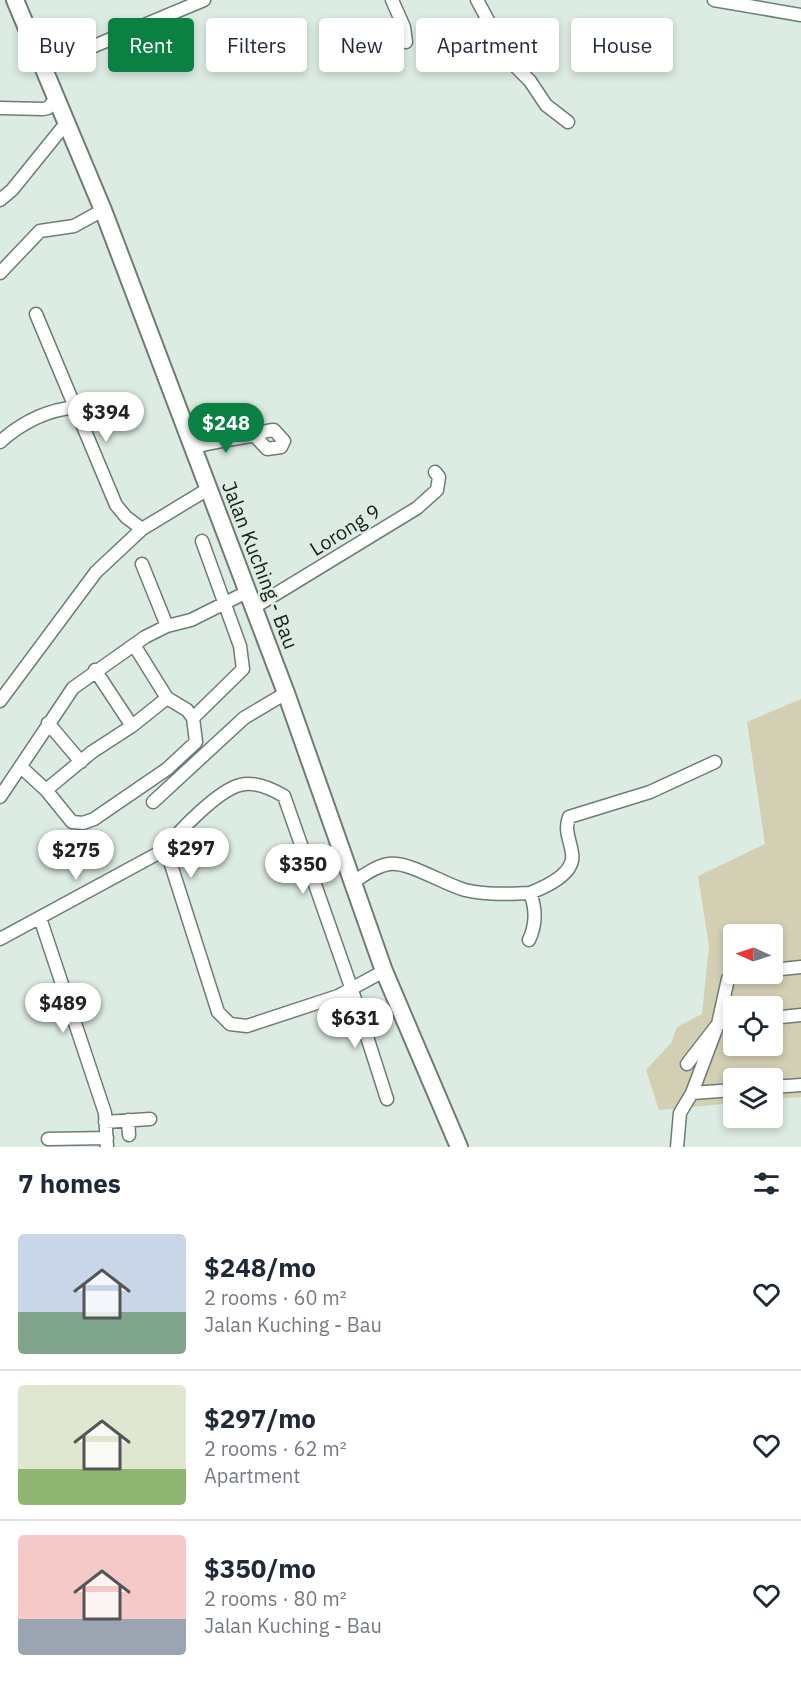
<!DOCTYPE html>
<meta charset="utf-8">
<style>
:root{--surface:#fff;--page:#f2f2f3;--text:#1f2937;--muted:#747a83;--line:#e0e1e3;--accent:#0b8043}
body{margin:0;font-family:"IBM Plex Sans",sans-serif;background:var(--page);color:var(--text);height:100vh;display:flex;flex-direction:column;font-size:22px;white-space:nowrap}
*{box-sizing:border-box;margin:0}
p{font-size:20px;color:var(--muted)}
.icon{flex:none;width:33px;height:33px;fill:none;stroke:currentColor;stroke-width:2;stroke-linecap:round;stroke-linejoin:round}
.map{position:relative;height:1147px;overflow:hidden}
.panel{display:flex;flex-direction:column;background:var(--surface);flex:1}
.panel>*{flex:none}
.guide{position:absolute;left:18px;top:18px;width:765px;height:54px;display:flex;gap:12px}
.needle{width:39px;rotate:273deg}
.controls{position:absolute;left:723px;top:924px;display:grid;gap:12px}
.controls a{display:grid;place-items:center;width:60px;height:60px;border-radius:6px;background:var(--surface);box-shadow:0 3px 9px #0003;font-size:30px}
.price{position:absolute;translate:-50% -51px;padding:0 14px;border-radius:21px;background:#fff;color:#222;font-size:20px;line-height:39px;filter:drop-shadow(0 2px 3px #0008)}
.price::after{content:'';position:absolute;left:50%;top:36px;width:18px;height:14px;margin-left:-9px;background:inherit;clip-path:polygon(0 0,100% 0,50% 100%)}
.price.selected{background:var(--accent);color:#fff}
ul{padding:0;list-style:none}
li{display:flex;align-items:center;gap:18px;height:150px;padding:0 18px}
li+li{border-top:2px solid var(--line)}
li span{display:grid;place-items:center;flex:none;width:168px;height:120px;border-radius:6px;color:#555}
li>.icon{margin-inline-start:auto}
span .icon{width:72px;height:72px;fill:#fffc;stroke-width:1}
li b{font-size:26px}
h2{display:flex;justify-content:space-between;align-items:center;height:72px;padding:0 18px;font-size:26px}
.chip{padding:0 21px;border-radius:6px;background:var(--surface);box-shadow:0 3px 9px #0003;font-size:21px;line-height:54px}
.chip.selected{background:var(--accent);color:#fff}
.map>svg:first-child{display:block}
</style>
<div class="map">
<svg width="801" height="1147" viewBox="0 0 801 1147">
<rect width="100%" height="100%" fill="#dcece2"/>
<!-- green -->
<path fill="#d3cfb3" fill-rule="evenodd" d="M 801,699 L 801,1097 L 773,1099 L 772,1078 L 734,1078 L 733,1103 L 659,1110 L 646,1070 L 671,1043 L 677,1027 L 702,1014 L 709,946 L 698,876 L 765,844 L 747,722 ZM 734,934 L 772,934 L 772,974 L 734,974 ZM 734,1006 L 772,1006 L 772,1046 L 734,1046 Z"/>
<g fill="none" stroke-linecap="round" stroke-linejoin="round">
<!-- minor casing -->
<g stroke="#6e7d73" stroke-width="15">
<path id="minor" d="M 392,0 L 404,27 L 406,42
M 477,0 L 510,61 L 530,81 L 546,105 L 568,122
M 714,0 L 801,15
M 472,36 L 488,23
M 44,67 L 204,0
M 0,108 L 43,109 L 48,108 L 57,97
M 0,200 L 12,190 L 67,122
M 0,273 L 40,231 L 74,226 L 103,210
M 36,314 L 116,505 L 126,517 L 142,529 L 208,489
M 0,442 C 22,422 47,410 76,407
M 194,447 C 213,442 232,439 251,436 C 260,434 264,430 274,430 L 284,441 L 281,447 L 267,449 L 254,435
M 142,564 L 167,626
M 253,608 L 417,508 L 437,490 L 439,477 L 435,472
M 134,645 L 167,698 L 187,710 L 193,718
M 95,670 L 132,726 L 167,698
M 0,701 L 96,572 L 142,529
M 48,723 L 81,762
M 21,767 L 46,790 L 72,822 L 83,823 L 94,819 L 167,769 L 196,742 L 193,718 L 243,669 L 240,646 L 202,541
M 46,790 L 92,752 L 132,726
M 0,797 L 73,688 L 145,637 L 167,626 L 191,620 L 247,592
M 153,802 L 244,718 L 286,693
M 352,883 C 363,876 375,866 389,864 C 409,861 443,884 465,890 C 486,895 508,894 530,893 C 536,908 536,925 529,940
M 530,893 C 545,887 576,874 572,853 C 570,839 564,831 569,817 L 650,792 L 715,762
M 40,918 L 105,1113 L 107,1147
M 0,939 L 166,849
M 772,970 L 801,967
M 384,971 L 338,996 L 247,1026 L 230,1024 L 218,1012 L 166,849 C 178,831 219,790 240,785 C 254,781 272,789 284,796 L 352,990 L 387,1099
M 772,1018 L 801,1015
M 687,1064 L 718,1024 L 728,979 L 734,973
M 772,1087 L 801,1085
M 692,1093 L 718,1024 L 734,1022
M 128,1120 L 129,1135
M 105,1122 L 150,1119
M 48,1139 L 107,1138
M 677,1147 L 680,1113 L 692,1093 L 734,1090"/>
</g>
<!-- major casing -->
<g stroke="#6e7d73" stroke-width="20">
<path id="major" d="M 15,0 L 103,210 L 286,693 L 384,971 L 459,1147"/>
</g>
<!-- minor -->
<use href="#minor" stroke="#fff" stroke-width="12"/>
<!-- major -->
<use href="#major" stroke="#fff" stroke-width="16"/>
</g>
<g text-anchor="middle" stroke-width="5" stroke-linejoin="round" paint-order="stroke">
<!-- street labels -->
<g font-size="20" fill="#191f1b" stroke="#dcece2">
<text transform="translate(345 530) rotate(-32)" y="7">Lorong 9</text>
<text transform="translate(260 565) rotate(69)" y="7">Jalan Kuching - Bau</text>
</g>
</g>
</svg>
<div class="controls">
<a><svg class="needle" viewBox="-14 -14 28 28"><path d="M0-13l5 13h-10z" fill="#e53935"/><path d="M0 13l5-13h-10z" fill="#747a83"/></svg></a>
<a><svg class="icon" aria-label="locate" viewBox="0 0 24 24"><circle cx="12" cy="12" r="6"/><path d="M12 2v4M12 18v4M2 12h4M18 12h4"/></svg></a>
<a><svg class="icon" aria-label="layers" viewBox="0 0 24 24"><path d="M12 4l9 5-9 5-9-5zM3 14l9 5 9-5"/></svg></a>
</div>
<b class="price" style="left:106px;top:443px">$394</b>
<b class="price selected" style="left:226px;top:454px">$248</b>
<b class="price" style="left:191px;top:879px">$297</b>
<b class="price" style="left:76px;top:881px">$275</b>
<b class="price" style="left:303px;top:895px">$350</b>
<b class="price" style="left:63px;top:1034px">$489</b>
<b class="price" style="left:355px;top:1049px">$631</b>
<div class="guide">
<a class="chip">Buy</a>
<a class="chip selected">Rent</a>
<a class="chip">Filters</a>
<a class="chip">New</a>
<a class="chip">Apartment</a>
<a class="chip">House</a>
</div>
</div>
<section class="panel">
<h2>7 homes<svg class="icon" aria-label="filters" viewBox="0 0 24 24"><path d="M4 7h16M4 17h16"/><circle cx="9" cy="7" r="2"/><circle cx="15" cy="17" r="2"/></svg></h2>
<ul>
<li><span style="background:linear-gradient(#c9d6e8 65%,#7fa58c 0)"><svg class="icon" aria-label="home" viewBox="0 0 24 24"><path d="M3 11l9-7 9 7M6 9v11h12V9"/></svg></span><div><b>$248/mo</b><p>2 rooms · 60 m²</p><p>Jalan Kuching - Bau</p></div><svg class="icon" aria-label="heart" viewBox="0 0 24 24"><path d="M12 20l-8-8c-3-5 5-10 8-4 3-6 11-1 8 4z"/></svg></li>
<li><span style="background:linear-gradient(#dfe7d0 70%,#8fb573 0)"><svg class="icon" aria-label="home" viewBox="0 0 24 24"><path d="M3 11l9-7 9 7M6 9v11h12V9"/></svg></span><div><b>$297/mo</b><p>2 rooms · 62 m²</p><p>Apartment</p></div><svg class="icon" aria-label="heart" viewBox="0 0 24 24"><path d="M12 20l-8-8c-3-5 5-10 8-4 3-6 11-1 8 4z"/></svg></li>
<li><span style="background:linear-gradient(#f6c9c9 70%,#9aa5b1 0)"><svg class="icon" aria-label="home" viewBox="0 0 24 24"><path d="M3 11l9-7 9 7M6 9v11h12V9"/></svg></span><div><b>$350/mo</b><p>2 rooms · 80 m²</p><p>Jalan Kuching - Bau</p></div><svg class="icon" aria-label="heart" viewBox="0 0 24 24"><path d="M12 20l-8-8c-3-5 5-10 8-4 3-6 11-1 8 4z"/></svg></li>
</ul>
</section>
